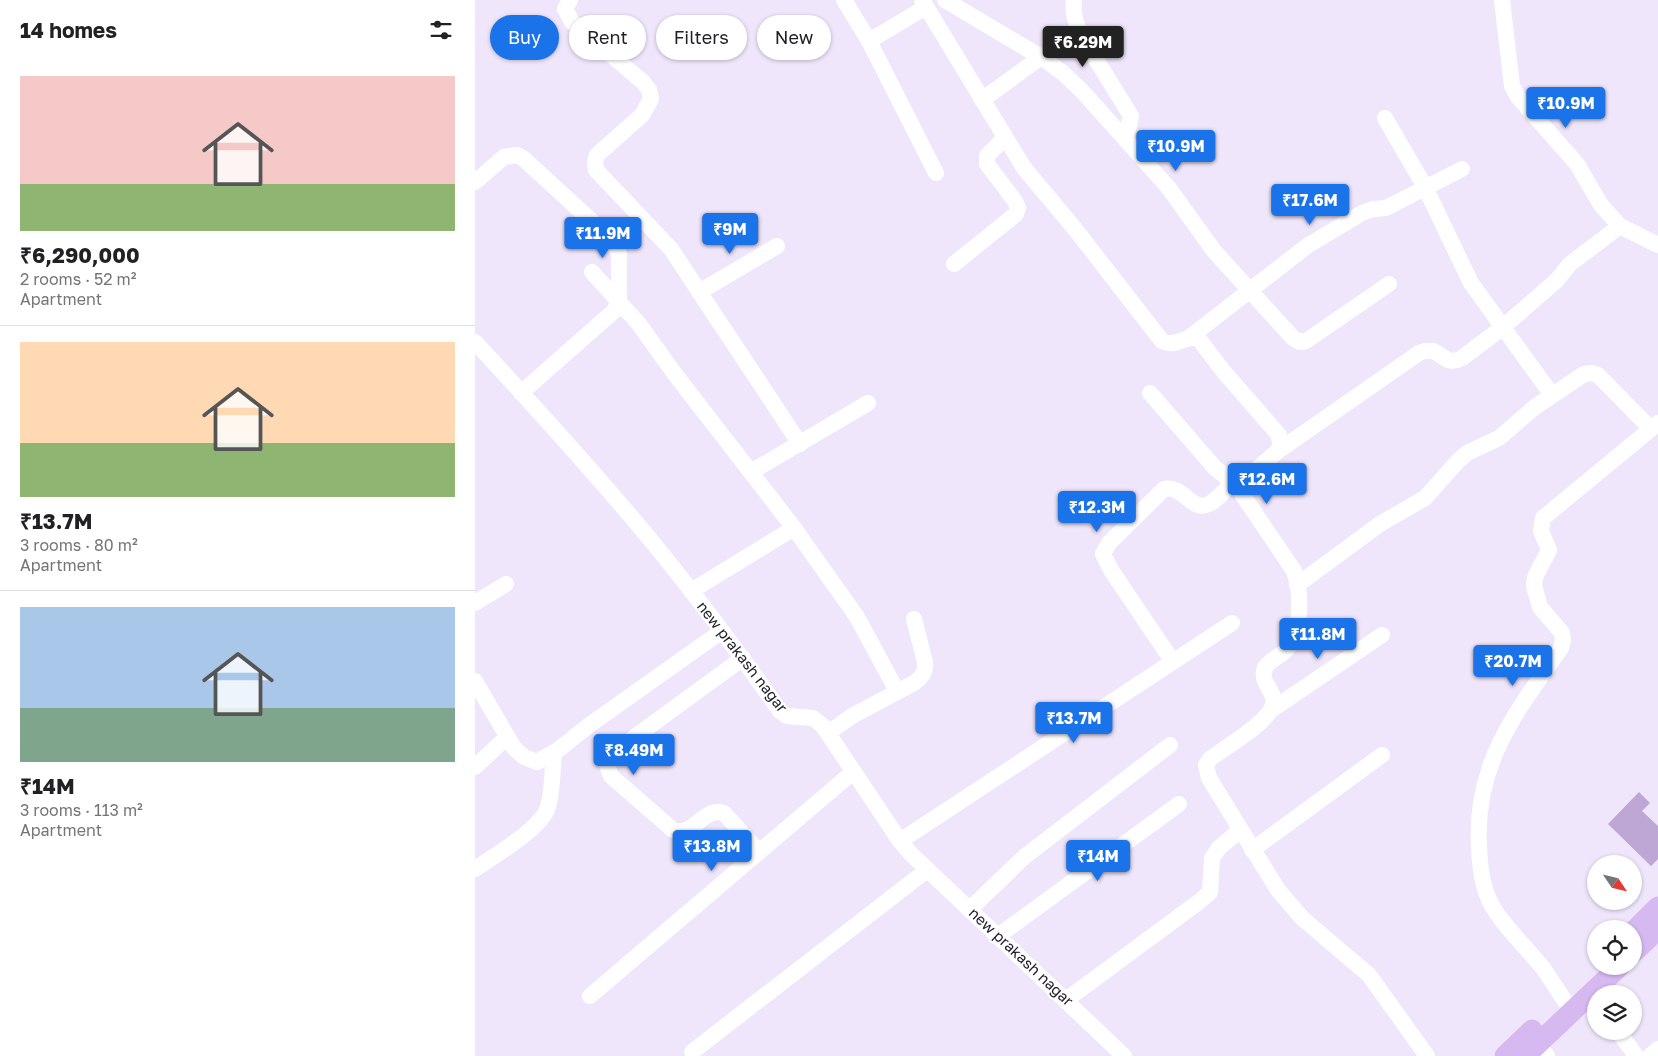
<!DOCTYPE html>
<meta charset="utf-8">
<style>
:root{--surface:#fff;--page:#f2f2f2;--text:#202124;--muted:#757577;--line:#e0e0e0;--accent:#1a73e8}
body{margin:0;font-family:"Golos Text",sans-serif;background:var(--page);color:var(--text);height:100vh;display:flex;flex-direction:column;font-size:19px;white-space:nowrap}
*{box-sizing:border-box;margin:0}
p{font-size:16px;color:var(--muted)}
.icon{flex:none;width:28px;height:28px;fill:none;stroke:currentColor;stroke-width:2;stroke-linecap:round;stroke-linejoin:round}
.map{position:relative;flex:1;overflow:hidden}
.sheet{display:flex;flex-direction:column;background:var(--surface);width:475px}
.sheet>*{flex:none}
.hud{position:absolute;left:15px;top:15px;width:475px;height:45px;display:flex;gap:10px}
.needle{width:32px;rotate:125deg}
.buttons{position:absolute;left:1112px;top:855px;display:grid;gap:10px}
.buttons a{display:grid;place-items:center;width:55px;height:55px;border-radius:50%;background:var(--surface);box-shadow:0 1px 4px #0004;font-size:25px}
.price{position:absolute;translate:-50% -42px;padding:0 11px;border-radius:5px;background:var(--accent);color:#fff;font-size:16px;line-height:32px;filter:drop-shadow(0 1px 2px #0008)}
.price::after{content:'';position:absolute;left:50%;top:30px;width:15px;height:11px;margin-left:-8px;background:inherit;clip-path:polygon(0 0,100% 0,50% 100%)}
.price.active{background:#222;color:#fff}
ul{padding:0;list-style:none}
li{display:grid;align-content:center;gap:10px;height:265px;padding:0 20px}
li+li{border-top:1px solid var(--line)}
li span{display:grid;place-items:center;height:155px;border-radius:0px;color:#555}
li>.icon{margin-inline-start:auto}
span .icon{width:90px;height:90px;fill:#fffc;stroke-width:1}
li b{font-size:21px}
h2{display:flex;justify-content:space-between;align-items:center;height:60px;padding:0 20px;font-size:21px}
.tag{padding:0 18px;border-radius:22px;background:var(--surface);box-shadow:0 1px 4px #0004;font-size:18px;line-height:45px}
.tag.active{background:var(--accent);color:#fff}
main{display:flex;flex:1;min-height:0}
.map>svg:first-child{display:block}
</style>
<main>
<section class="sheet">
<h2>14 homes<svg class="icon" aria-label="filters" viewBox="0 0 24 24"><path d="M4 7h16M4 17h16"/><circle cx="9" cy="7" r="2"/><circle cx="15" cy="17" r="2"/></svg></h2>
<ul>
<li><span style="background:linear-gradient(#f6c9c9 70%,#8fb573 0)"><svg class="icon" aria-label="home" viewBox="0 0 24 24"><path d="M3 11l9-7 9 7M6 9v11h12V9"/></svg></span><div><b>₹6,290,000</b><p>2 rooms · 52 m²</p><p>Apartment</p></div></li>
<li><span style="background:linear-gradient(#ffd9b3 65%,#8fb573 0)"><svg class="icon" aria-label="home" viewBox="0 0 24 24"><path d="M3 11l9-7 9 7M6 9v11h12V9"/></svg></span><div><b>₹13.7M</b><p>3 rooms · 80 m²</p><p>Apartment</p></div></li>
<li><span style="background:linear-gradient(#a9c7e8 65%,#7fa58c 0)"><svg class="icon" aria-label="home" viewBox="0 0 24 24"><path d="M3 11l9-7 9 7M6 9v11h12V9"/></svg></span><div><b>₹14M</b><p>3 rooms · 113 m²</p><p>Apartment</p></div></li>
</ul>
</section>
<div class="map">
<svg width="1183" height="1056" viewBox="0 0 1183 1056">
<rect width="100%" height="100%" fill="#f0e6fb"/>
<!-- building -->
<path fill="#bea7d5" d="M 1164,792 L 1175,803 L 1167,811 L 1183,826 L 1183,859 L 1176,866 L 1133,824 Z"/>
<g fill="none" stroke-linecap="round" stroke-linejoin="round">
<!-- minor -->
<path stroke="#fff" stroke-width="16" d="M 95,0 L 90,9 L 97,22 L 168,82 L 174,90 L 176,99 L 167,115 L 122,155 L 120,162 L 121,170 L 196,249 L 325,444
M 369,0 L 394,41 L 461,173
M 447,0 L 549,168 L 600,229 L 687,341 C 700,348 709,336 723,338 L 749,372 L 804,435 L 805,445 L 803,451 L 767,482 L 765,488 L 767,494 L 819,571 C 827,593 827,633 810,651 C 804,657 793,661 790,668 C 785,680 795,687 798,697 C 805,718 749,747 735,759 L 731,765 L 734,778 L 803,890 L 827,918 L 894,975 L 952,1056
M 470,0 L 566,57 L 588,73 L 607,91 L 693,187 L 739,251 L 818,338 L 825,342 L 831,341 L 914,284
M 599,0 C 597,13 601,23 606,35 L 656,116 L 651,139
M 1027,0 L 1037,86 L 1043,97 L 1102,164 L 1126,205 L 1145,226 L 1183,245
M 394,41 L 451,7
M 507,100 L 566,57
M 910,118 L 950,187 L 996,283 L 1077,395
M 0,182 L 29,157 L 42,155 L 49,159 L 135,238 L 144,254 L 144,302 L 139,311 L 46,393
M 479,264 L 541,214 L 543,208 L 540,201 L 512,164 L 512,156 L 530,137
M 117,272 L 164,324 L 199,373 L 319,528 L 382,617 L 422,691
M 224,292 L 302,246
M 715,337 L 832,246 L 887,213 L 898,209 L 911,208 L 987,169
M 0,342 C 61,408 122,475 179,544 C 223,598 265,654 305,711 L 312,716 L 338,718 L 348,726 L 425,841 L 436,854 L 649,1056
M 675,393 L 740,468 L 765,488
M 803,451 L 944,353 C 967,343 966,369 987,358 L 1028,327 L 1081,281 L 1095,264 L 1145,226
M 276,472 L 393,403
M 822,585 L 905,524 L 950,498 L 983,461 L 992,453 L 1024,438 L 1060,407 L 1109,374 L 1117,373 L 1123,375 L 1175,428
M 216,591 L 319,528
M 0,603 L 31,584
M 268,658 L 135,755 L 131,762 L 136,776 L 198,830 C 219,838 228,806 249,813 L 284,852
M 698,662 L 636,570 L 628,554 L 634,543 L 689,489 C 708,485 716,510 731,505 C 741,503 750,489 758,482
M 0,681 L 39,748 L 49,757 L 62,762 L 83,750 L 113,726 L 247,631
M 795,711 L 907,635
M 353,733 L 377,716 L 439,683 C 447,677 451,672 450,662 L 439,619
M 0,767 L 32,737
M 425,841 L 757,623
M 777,850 L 907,755
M 0,869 C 19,856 67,828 73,807 C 78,790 77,770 79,753
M 495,909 L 549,857 L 695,745
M 523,936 L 704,804
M 115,996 L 378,772
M 591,1000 L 725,901 L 735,892 L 737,858 L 744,848 L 765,830
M 1089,1000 C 1082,989 1075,978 1068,968 C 1051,947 1031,929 1017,906 C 1007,887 1005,868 1004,847 C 999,764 1041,712 1086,648 L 1088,640 L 1087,633 L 1065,607 L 1059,586 L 1060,577 L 1074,550 L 1066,531 L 1068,518 L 1183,423
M 1143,1031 L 1161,1056
M 1063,1044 L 1072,1056
M 217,1052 L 452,870
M 1175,1056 L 1183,1049"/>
<!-- major -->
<path stroke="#d7b9f1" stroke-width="21" d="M 1159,931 L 1183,907
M 1159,952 L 1183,929
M 1030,1056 L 1057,1030
M 1050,1056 L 1145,966"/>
</g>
<g text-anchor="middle" stroke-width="4.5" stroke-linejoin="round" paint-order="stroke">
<!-- street labels -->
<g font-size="15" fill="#211b27" stroke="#fff">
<text transform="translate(267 657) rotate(52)" y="5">new prakash nagar</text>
<text transform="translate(546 957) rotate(43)" y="5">new prakash nagar</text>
</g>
</g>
</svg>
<div class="buttons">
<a><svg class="needle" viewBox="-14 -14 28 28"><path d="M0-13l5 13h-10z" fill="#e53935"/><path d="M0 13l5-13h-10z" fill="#757577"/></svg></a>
<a><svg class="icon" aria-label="locate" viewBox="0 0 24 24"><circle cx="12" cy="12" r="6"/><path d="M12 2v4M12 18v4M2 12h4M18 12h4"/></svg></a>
<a><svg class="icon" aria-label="layers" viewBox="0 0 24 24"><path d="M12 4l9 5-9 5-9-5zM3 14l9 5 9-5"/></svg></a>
</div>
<b class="price active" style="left:608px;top:68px">₹6.29M</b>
<b class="price" style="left:1091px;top:129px">₹10.9M</b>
<b class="price" style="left:701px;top:172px">₹10.9M</b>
<b class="price" style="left:835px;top:226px">₹17.6M</b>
<b class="price" style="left:255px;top:255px">₹9M</b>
<b class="price" style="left:128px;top:259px">₹11.9M</b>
<b class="price" style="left:792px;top:505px">₹12.6M</b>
<b class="price" style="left:622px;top:533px">₹12.3M</b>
<b class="price" style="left:843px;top:660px">₹11.8M</b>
<b class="price" style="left:1038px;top:687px">₹20.7M</b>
<b class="price" style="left:599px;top:744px">₹13.7M</b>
<b class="price" style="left:159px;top:776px">₹8.49M</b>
<b class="price" style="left:237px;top:872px">₹13.8M</b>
<b class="price" style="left:623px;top:882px">₹14M</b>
<div class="hud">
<a class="tag active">Buy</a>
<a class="tag">Rent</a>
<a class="tag">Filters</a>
<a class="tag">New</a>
</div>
</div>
</main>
